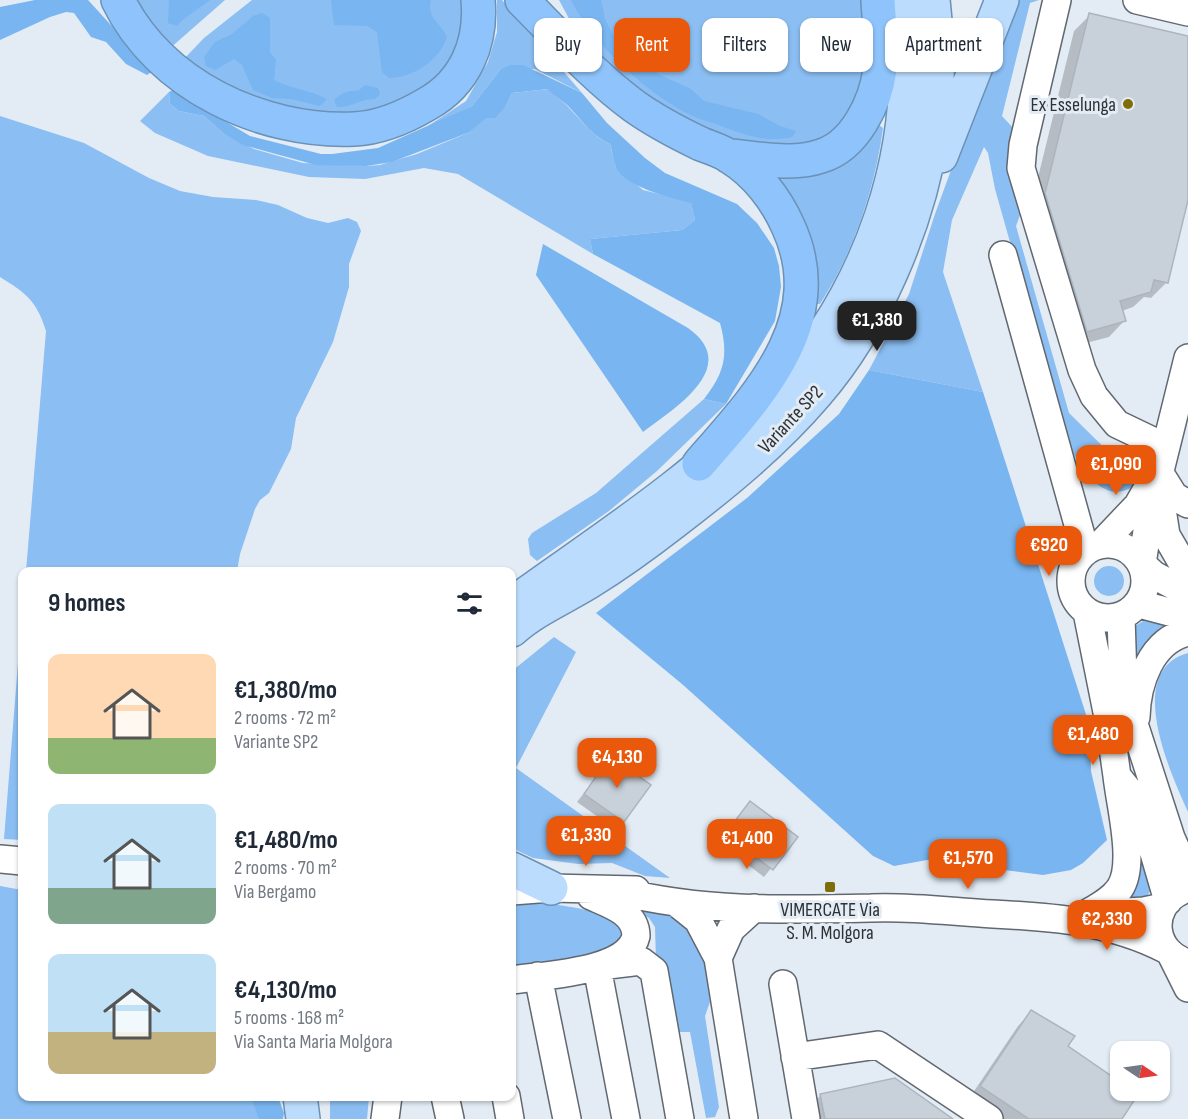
<!DOCTYPE html>
<meta charset="utf-8">
<style>
:root{--surface:#fff;--page:#f6f6f7;--text:#1f2937;--muted:#747a83;--accent:#ea580c}
body{margin:0;font-family:"Sofia Sans Condensed",sans-serif;background:var(--page);color:var(--text);height:100vh;display:flex;flex-direction:column;font-size:22px;white-space:nowrap}
*{box-sizing:border-box;margin:0}
p{font-size:20px;color:var(--muted)}
.icon{flex:none;width:33px;height:33px;fill:none;stroke:currentColor;stroke-width:2;stroke-linecap:round;stroke-linejoin:round}
.map{position:relative;flex:1;overflow:hidden}
.side{position:absolute;left:18px;top:567px;width:498px;height:534px;display:flex;flex-direction:column;background:var(--surface);border-radius:12px;box-shadow:0 2px 4px #0004}
.side>*{flex:none}
.guide{position:absolute;left:534px;top:18px;width:564px;height:54px;display:flex;gap:12px}
.needle{width:39px;rotate:103deg}
.tools{position:absolute;left:1110px;top:1041px;display:grid;gap:12px}
.tools a{display:grid;place-items:center;width:60px;height:60px;border-radius:12px;background:var(--surface);box-shadow:0 2px 4px #0004;font-size:30px}
.price{position:absolute;translate:-50% -51px;padding:0 14px;border-radius:12px;background:var(--accent);color:#fff;font-size:20px;line-height:39px;filter:drop-shadow(0 2px 3px #0008)}
.price::after{content:'';position:absolute;left:50%;top:36px;width:18px;height:14px;margin-left:-9px;background:inherit;clip-path:polygon(0 0,100% 0,50% 100%)}
.price.active{background:#222;color:#fff}
ul{padding:0;list-style:none}
li{display:flex;align-items:center;gap:18px;height:150px;padding:0 30px}
li span{display:grid;place-items:center;flex:none;width:168px;height:120px;border-radius:12px;color:#555}
li>.icon{margin-inline-start:auto}
span .icon{width:72px;height:72px;fill:#fffc;stroke-width:1}
li b{font-size:26px}
h2{display:flex;justify-content:space-between;align-items:center;height:72px;padding:0 30px;font-size:26px}
.chip{padding:0 21px;border-radius:12px;background:var(--surface);box-shadow:0 2px 4px #0004;font-size:21px;line-height:54px}
.chip.active{background:var(--accent);color:#fff}
.map>svg:first-child{display:block}
</style>
<div class="map">
<svg width="1188" height="1119" viewBox="0 0 1188 1119">
<rect width="100%" height="100%" fill="#e3ecf5"/>
<!-- green -->
<path fill="#8bbef2" d="M 132,0 L 225,0 L 168,50 Z
M 252,0 L 466,0 L 467,16 L 450,70 L 404,104 L 354,117 L 265,106 L 183,60 L 204,38 Z
M 497,0 L 502,0 L 582,93 L 535,69 L 500,70 L 472,106 L 422,130 L 466,101 L 488,62 L 497,32 Z
M 559,0 L 866,0 L 872,47 L 858,108 L 823,141 L 784,150 L 715,139 L 605,70 L 573,26 Z
M 1013,0 L 1039,0 L 1030,3 L 1002,116 L 1016,131 L 1023,207 L 1016,226 L 1069,413 L 1130,473 L 1142,480 C 1105,513 1082,469 1066,440 L 995,189 L 988,153 L 984,147 L 952,220 L 943,272 L 983,392 L 869,370 L 909,294 L 935,214 Z
M 549,89 C 555,98 564,101 570,109 C 584,123 592,136 610,144 L 616,167 L 643,190 L 691,202 L 695,220 L 682,230 L 590,239 L 593,254 L 458,174 L 424,168 L 365,179 L 309,177 L 208,156 L 155,133 L 140,121 L 169,92 L 170,104 L 179,111 L 204,116 L 223,133 L 254,149 L 303,163 L 366,166 L 380,165 L 417,154 L 470,132 L 486,117 L 506,106 L 512,93 Z
M 0,116 L 84,143 L 149,178 L 180,191 L 213,197 L 256,200 L 278,205 L 307,218 L 328,223 L 348,218 L 357,222 L 361,231 L 349,264 L 349,287 L 333,342 L 296,418 L 291,449 L 269,493 L 260,500 L 255,509 L 240,554 L 237,571 L 26,571 L 46,331 C 37,301 26,293 0,277 Z
M 879,125 L 883,128 C 875,189 853,253 820,304 L 816,304 L 767,167 Z
M 704,399 L 726,404 L 657,471 L 609,511 L 537,561 L 530,555 L 528,539 L 532,533 L 596,493 Z
M1094 581a15 15 0 1 1 30 0a15 15 0 1 1-30 0Z
M 22,613 L 22,840 L 4,839 Z
M 1147,619 L 1179,626 L 1137,680 L 1135,626 Z
M 554,637 L 576,652 L 516,768 L 670,878 L 645,876 L 612,863 L 578,864 L 533,858 L 512,848 L 512,671 Z
M 1188,653 L 1188,812 C 1171,774 1123,671 1188,653 Z
M 1133,824 L 1151,890 L 1147,896 L 1121,898 Z
M 0,886 L 22,890 L 22,1096 L 265,1097 L 267,1119 L 0,1119 Z
M 540,903 C 567,906 607,909 623,932 L 614,952 L 512,969 L 512,906 Z
M 632,908 L 681,917 L 704,952 L 710,1002 L 705,1016 L 719,1107 L 715,1117 L 706,1118 L 690,1032 L 678,1032 L 656,960 L 655,927 L 649,918 Z
M 330,1097 L 369,1097 L 367,1119 L 330,1119 Z"/>
<!-- forest -->
<path fill="#79b5f0" d="M 35,0 L 88,0 L 153,71 L 147,75 L 126,64 L 106,42 L 91,37 L 74,13 L 66,12 L 50,17 L 0,40 L 0,7 Z
M 169,0 L 210,0 C 199,9 185,16 177,26 L 168,23 Z
M 331,0 L 431,0 C 426,18 441,23 447,37 C 440,60 413,78 389,78 L 382,72 L 377,32 L 367,26 L 334,25 Z
M 571,0 L 601,0 L 605,19 L 613,35 L 629,43 L 658,74 L 691,89 L 704,101 L 758,114 L 780,126 L 796,131 L 792,137 C 766,143 745,135 721,126 C 713,122 703,121 695,117 C 651,98 592,43 571,0 Z
M 262,13 L 270,18 L 270,52 L 276,60 L 274,80 C 291,89 310,90 327,99 L 320,106 L 291,99 L 272,98 L 253,90 L 242,65 L 234,59 L 215,70 L 206,66 L 204,57 L 215,42 L 232,34 L 253,16 Z
M 510,65 L 523,65 L 582,93 L 607,123 L 645,158 L 665,173 L 737,204 L 757,223 L 774,248 L 779,266 L 781,287 L 775,321 L 726,404 L 704,399 C 724,373 729,356 720,323 L 593,254 L 590,239 L 682,230 L 695,220 L 691,203 C 672,198 624,187 616,167 C 613,160 613,152 610,144 C 592,136 584,123 570,108 C 564,101 555,98 548,89 L 512,93 L 506,106 L 495,118 L 486,118 L 470,132 L 392,162 L 366,166 L 316,165 L 243,145 L 223,133 L 204,116 L 179,111 L 170,104 L 169,92 L 178,87 L 208,111 L 250,136 L 321,154 L 332,154 L 378,148 L 472,106 L 500,70 Z
M 365,85 L 378,88 L 380,94 L 375,99 C 362,98 350,108 337,107 L 334,100 C 341,93 349,90 358,91 Z
M 543,244 L 688,328 C 743,367 673,409 643,432 L 536,275 Z
M 869,370 L 983,392 L 1090,727 L 1091,771 L 1107,840 L 1083,863 L 1071,870 L 1043,875 L 927,860 L 894,866 L 873,856 L 682,684 L 596,613 L 747,498 L 839,414 Z
M 251,1097 L 278,1097 L 284,1113 L 283,1119 L 259,1119 Z"/>
<!-- shadow -->
<path fill="#0003" d="M 1090,15 L 1188,38 L 1188,194 L 1167,282 L 1151,298 L 1144,297 L 1133,307 L 1122,311 L 1124,321 L 1109,337 L 1071,347 L 1030,210 L 1074,31 Z
M 611,758 L 648,785 L 615,829 L 577,802 Z
M 750,803 L 796,837 L 764,877 L 718,842 Z
M 1031,1012 L 1066,1047 L 1120,1084 L 1122,1119 L 996,1119 L 968,1100 L 1018,1026 Z
M 821,1095 L 951,1119 L 819,1119 L 815,1101 Z"/>
<!-- building -->
<path fill="#c8d0d9" stroke="#acb4bd" stroke-width="1.5" d="M 1089,13 L 1188,36 L 1188,200 L 1168,283 L 1154,280 L 1151,292 L 1120,301 L 1126,321 L 1087,332 L 1045,193 Z
M 610,756 L 651,785 L 624,822 L 584,794 Z
M 750,801 L 798,837 L 773,870 L 725,834 Z
M 1031,1010 L 1075,1036 L 1068,1046 L 1120,1082 L 1120,1090 L 1141,1090 L 1122,1119 L 1029,1119 L 980,1086 Z
M 895,1078 L 953,1119 L 825,1119 L 820,1094 Z"/>
<g fill="none" stroke-linecap="round" stroke-linejoin="round">
<!-- minor casing -->
<g stroke="#616870" stroke-width="30">
<path id="minor" d="M 1057,0 L 1023,145 L 1021,168 L 1082,370 L 1094,396 L 1117,424 L 1165,447
M 1137,0 L 1188,12
M 1003,255 L 1082,539 L 1091,548
M 1188,358 L 1150,511 L 1142,564 L 1154,575 L 1188,593
M 1159,472 L 1174,496 L 1188,504
M 1160,496 L 1166,535 L 1188,573
M1071 581a37 37 0 1 1 74 0a37 37 0 1 1-74 0Z
M 1101,544 L 1138,505 L 1150,484
M 1139,604 L 1188,617
M 1087,612 L 1110,727 L 1117,776 L 1140,805 L 1168,901
M 1121,617 L 1123,679 L 1135,727 L 1171,838 L 1188,875
M 1136,717 C 1137,683 1151,640 1188,632
M 0,859 L 22,861
M 512,891 L 551,888 L 636,890
M 618,891 C 701,912 786,910 871,908 C 911,906 953,912 993,914 C 1052,917 1111,921 1165,949
M 1181,891 C 1147,907 1152,953 1188,963
M 678,904 L 698,920 L 718,958 L 744,1119
M 1086,914 C 1098,907 1112,900 1120,888 C 1136,864 1120,805 1117,776
M 1089,914 L 1144,911 L 1163,907
M 1172,956 L 1188,988
M 718,958 L 731,929 L 754,908
M 608,965 L 641,961 L 654,971 L 680,1119
M 597,967 L 626,1119
M 538,976 L 567,1119
M 512,980 C 543,975 628,973 636,936 C 636,912 609,904 591,896
M 783,984 L 806,1119
M 795,1057 L 878,1045 L 989,1119
M 445,1096 L 450,1119
M 506,1096 L 510,1119
M 385,1119 L 388,1096"/>
</g>
<!-- major casing -->
<g stroke="#6c91b6" stroke-width="36">
<path id="major" d="M 941,156 L 1002,0
M 512,604 C 599,541 693,482 768,403 C 871,295 923,147 901,0
M 512,630 C 534,610 563,598 589,582 C 618,564 647,543 674,522 C 725,483 774,443 816,394 C 875,326 918,225 932,136 C 940,91 938,45 933,0
M 512,869 L 551,888
M 300,1096 L 303,1119"/>
</g>
<!-- highway casing -->
<g stroke="#6c91b6" stroke-width="36">
<path id="highway" d="M 118,0 C 159,85 262,133 354,129 C 380,128 405,117 427,104 C 465,83 482,43 478,0
M 522,0 C 558,36 593,76 634,106 C 655,121 678,133 701,144 C 711,148 722,151 730,157 C 756,173 776,199 788,226 C 832,321 757,397 699,464
M 730,156 C 758,158 793,166 821,156 C 855,146 876,102 880,69 C 883,46 879,23 878,0"/>
</g>
<!-- minor -->
<use href="#minor" stroke="#fff" stroke-width="27"/>
<!-- major -->
<use href="#major" stroke="#bbdcfd" stroke-width="33"/>
<!-- highway -->
<use href="#highway" stroke="#8ec4fb" stroke-width="33"/>
</g>
<!-- markers -->
<g fill="#7d6e0a" stroke="#e3ecf5" stroke-width="2">
<circle cx="1128" cy="104" r="6"/>
<rect x="824" y="881" width="12" height="12" rx="3"/>
</g>
<g text-anchor="middle" stroke-width="6" stroke-linejoin="round" paint-order="stroke">
<!-- poi labels -->
<g font-size="20" fill="#2e3235" stroke="#e3ecf5" text-anchor="end">
<text x="1116" y="111">Ex Esselunga</text>
<text x="830" y="916" text-anchor="middle">VIMERCATE Via<tspan x="830" dy="23">S. M. Molgora</tspan></text>
</g>
<!-- street labels -->
<g font-size="20" fill="#2e3235" stroke="#e3ecf5">
<text transform="translate(790 419) rotate(-47)" y="7">Variante SP2</text>
</g>
</g>
</svg>
<div class="tools">
<a><svg class="needle" viewBox="-14 -14 28 28"><path d="M0-13l5 13h-10z" fill="#e53935"/><path d="M0 13l5-13h-10z" fill="#747a83"/></svg></a>
</div>
<b class="price active" style="left:877px;top:352px">€1,380</b>
<b class="price" style="left:1116px;top:496px">€1,090</b>
<b class="price" style="left:1049px;top:577px">€920</b>
<b class="price" style="left:1093px;top:766px">€1,480</b>
<b class="price" style="left:617px;top:789px">€4,130</b>
<b class="price" style="left:586px;top:867px">€1,330</b>
<b class="price" style="left:747px;top:870px">€1,400</b>
<b class="price" style="left:968px;top:890px">€1,570</b>
<b class="price" style="left:1107px;top:951px">€2,330</b>
<div class="guide">
<a class="chip">Buy</a>
<a class="chip active">Rent</a>
<a class="chip">Filters</a>
<a class="chip">New</a>
<a class="chip">Apartment</a>
</div>
<section class="side">
<h2>9 homes<svg class="icon" aria-label="filters" viewBox="0 0 24 24"><path d="M4 7h16M4 17h16"/><circle cx="9" cy="7" r="2"/><circle cx="15" cy="17" r="2"/></svg></h2>
<ul>
<li><span style="background:linear-gradient(#ffd9b3 70%,#8fb573 0)"><svg class="icon" aria-label="home" viewBox="0 0 24 24"><path d="M3 11l9-7 9 7M6 9v11h12V9"/></svg></span><div><b>€1,380/mo</b><p>2 rooms · 72 m²</p><p>Variante SP2</p></div></li>
<li><span style="background:linear-gradient(#bfe0f5 70%,#7fa58c 0)"><svg class="icon" aria-label="home" viewBox="0 0 24 24"><path d="M3 11l9-7 9 7M6 9v11h12V9"/></svg></span><div><b>€1,480/mo</b><p>2 rooms · 70 m²</p><p>Via Bergamo</p></div></li>
<li><span style="background:linear-gradient(#bfe0f5 65%,#c2b280 0)"><svg class="icon" aria-label="home" viewBox="0 0 24 24"><path d="M3 11l9-7 9 7M6 9v11h12V9"/></svg></span><div><b>€4,130/mo</b><p>5 rooms · 168 m²</p><p>Via Santa Maria Molgora</p></div></li>
</ul>
</section>
</div>
